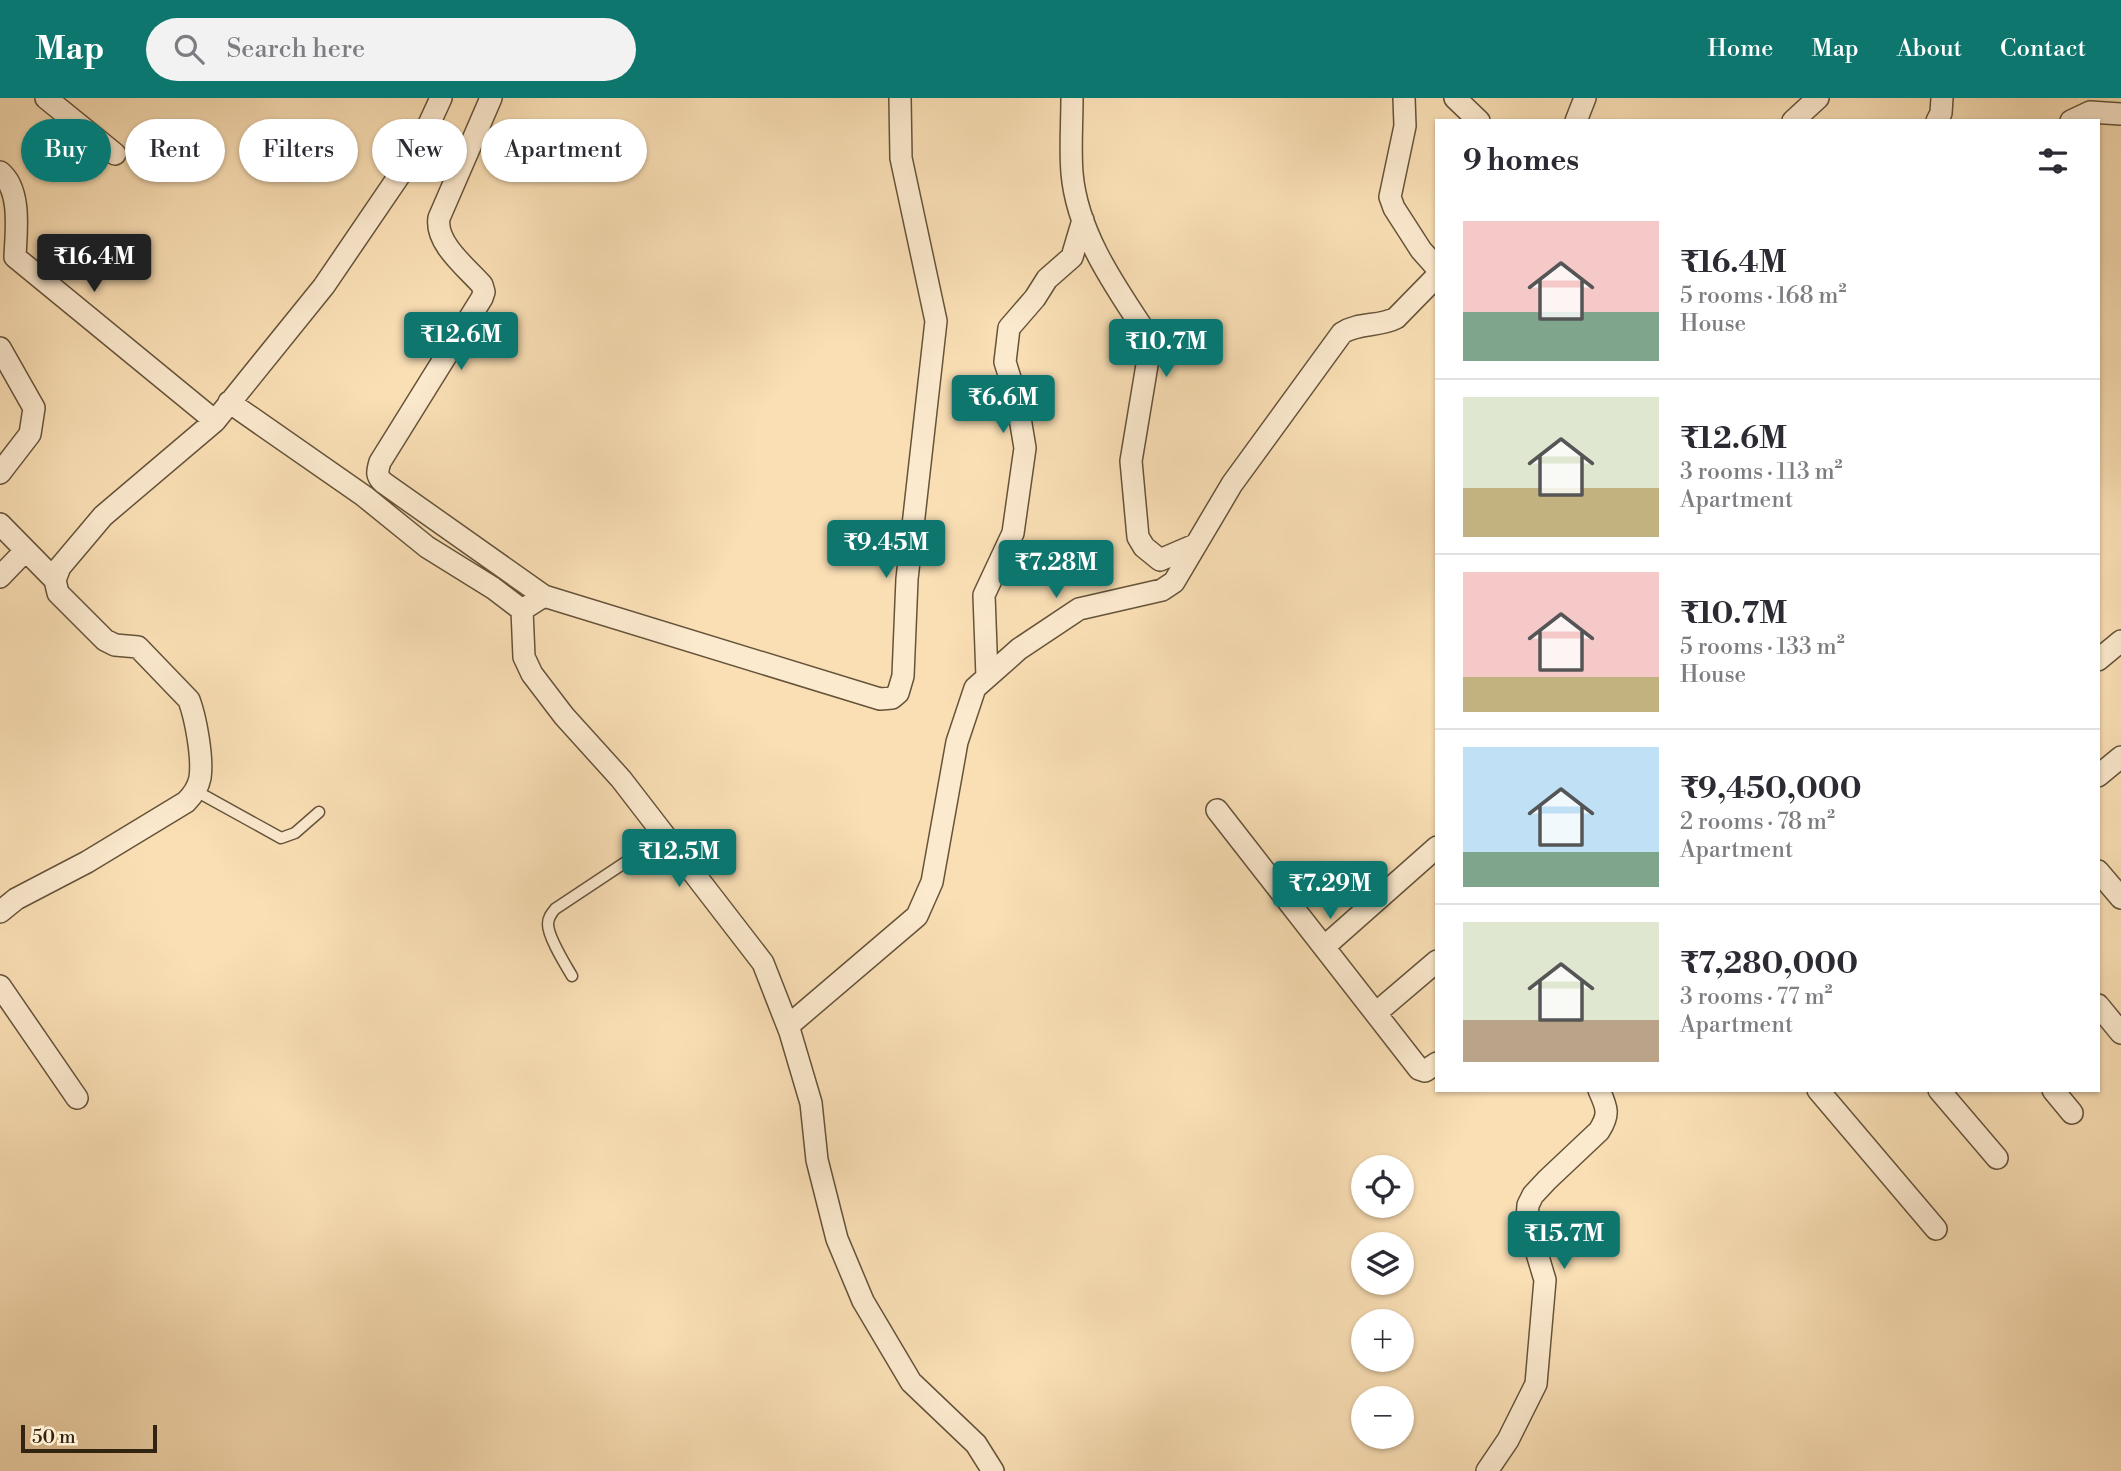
<!DOCTYPE html>
<meta charset="utf-8">
<style>
:root{--surface:#fff;--page:#f2f2f3;--text:#2b2b33;--muted:#7c7c81;--line:#e1e1e2;--accent:#0f766e}
body{margin:0;font-family:"Libre Bodoni",serif;background:var(--page);color:var(--text);height:100vh;display:flex;flex-direction:column;font-size:26px;white-space:nowrap}
*{box-sizing:border-box;margin:0}
p{font-size:23px;color:var(--muted)}
.icon{flex:none;width:38px;height:38px;fill:none;stroke:currentColor;stroke-width:2;stroke-linecap:round;stroke-linejoin:round}
.map{position:relative;flex:1;overflow:hidden}
.panel{position:absolute;left:1435px;top:21px;width:665px;height:973px;display:flex;flex-direction:column;background:var(--surface);border-radius:0px;box-shadow:0 2px 5px #0004}
.panel>*{flex:none}
.top-card{position:absolute;left:21px;top:21px;width:665px;height:63px;display:flex;gap:14px}
.controls{position:absolute;left:1351px;top:1057px;display:grid;gap:14px}
.controls a{display:grid;place-items:center;width:63px;height:63px;border-radius:50%;background:var(--surface);box-shadow:0 2px 5px #0004;font-size:35px}
.scale{position:absolute;left:21px;bottom:18px;width:136px;box-sizing:border-box;padding-left:7px;border:4px solid #332411;border-top:0;font-size:19px;line-height:24px;white-space:nowrap;color:#332411;-webkit-text-stroke:5px #fceacf;paint-order:stroke}
.price{position:absolute;translate:-50% -60px;padding:0 16px;border-radius:7px;background:var(--accent);color:#fff;font-size:23px;line-height:46px;filter:drop-shadow(0 2px 4px #0008)}
.price::after{content:'';position:absolute;left:50%;top:42px;width:21px;height:16px;margin-left:-10px;background:inherit;clip-path:polygon(0 0,100% 0,50% 100%)}
.price.current{background:#222;color:#fff}
ul{padding:0;list-style:none}
li{display:flex;align-items:center;gap:21px;height:175px;padding:0 28px}
li+li{border-top:2px solid var(--line)}
li span{display:grid;place-items:center;flex:none;width:196px;height:140px;border-radius:0px;color:#555}
li>.icon{margin-inline-start:auto}
span .icon{width:84px;height:84px;fill:#fffc;stroke-width:1}
li b{font-size:30px}
h2{display:flex;justify-content:space-between;align-items:center;height:84px;padding:0 28px;font-size:30px}
.pill{padding:0 24px;border-radius:32px;background:var(--surface);box-shadow:0 2px 5px #0004;font-size:24px;line-height:63px}
.pill.current{background:var(--accent);color:#fff}
header{display:flex;align-items:center;gap:42px;box-sizing:border-box;height:98px;padding:0 35px;background:var(--accent);color:#fff}
header strong{font-size:33px}
nav{display:flex;gap:38px;margin-inline-start:auto;font-size:24px}
.search{width:490px;height:63px;background:var(--page);display:flex;align-items:center;gap:18px;box-sizing:border-box;padding:0 24px;border-radius:38px;color:var(--muted);font-size:26px}
.map>svg:first-child{display:block}
</style>
<header>
<strong>Map</strong>
<div class="search"><svg class="icon" aria-label="search" viewBox="0 0 24 24"><circle cx="10" cy="10" r="6"/><path d="M15 15l6 6"/></svg>Search here</div>
<nav><a>Home</a><a>Map</a><a>About</a><a>Contact</a></nav>
</header>
<div class="map">
<svg width="2121" height="1373" viewBox="0 0 2121 1373">
<rect width="100%" height="100%" fill="#fadfb5"/>
<filter id="stains"><feTurbulence type="fractalNoise" baseFrequency=".00286" numOctaves="4"/><feColorMatrix values="0 0 0 0 .2 0 0 0 0 .09 0 0 0 0 .02 0 0 0 .5 -.17"/></filter>
<radialGradient id="worn" r=".72"><stop offset=".6" stop-color="#630" stop-opacity="0"/><stop offset="1" stop-color="#630" stop-opacity=".3"/></radialGradient>
<g fill="none" stroke-linecap="round" stroke-linejoin="round">
<!-- lane casing -->
<g stroke="#65533a" stroke-width="13">
<path id="lane" d="M 196,693 L 281,740 L 295,735 L 319,714
M 572,878 C 565,866 548,839 548,826 C 548,820 551,816 555,811 L 665,738"/>
</g>
<!-- street casing -->
<g stroke="#65533a" stroke-width="24">
<path id="street" d="M 46,0 L 115,56
M 491,0 L 439,120 C 435,145 466,169 482,187 L 484,194 L 482,200 L 380,364 C 377,374 376,378 384,385 L 544,498
M 1072,0 C 1072,25 1070,51 1072,75 C 1077,134 1114,187 1146,235 L 1149,255 L 1131,363 L 1138,439 L 1144,449 L 1160,462 L 1195,447
M 1404,0 L 1405,28 L 1390,99 L 1394,110 L 1421,152 L 1437,170
M 1455,0 L 1479,23
M 1576,23 L 1585,0
M 1793,23 L 1818,0
M 1937,23 L 1941,15 L 1942,0
M 2071,23 L 2090,14 L 2121,16
M 0,74 C 22,92 16,134 15,159 L 215,323
M 0,250 L 34,310 L 30,336 L 0,375
M 229,304 L 364,398 L 427,449 L 493,490 L 522,512 L 524,559 L 532,576 L 564,618 L 621,681 L 763,865 L 790,934 L 811,1005 L 817,1062 L 837,1141 L 863,1203 L 911,1284 L 976,1346 L 993,1373
M 0,426 L 55,482
M 0,479 L 25,453
M 522,512 L 544,498 L 880,601 L 892,600 L 898,595 L 903,578 L 907,481 L 936,223 L 901,60 L 900,0
M 2098,562 L 2121,543
M 987,579 L 984,497 L 1013,435 L 1025,350 L 1017,302 L 1005,264 L 1009,230 L 1035,200 L 1047,181 L 1072,159 L 1083,122
M 2098,678 L 2121,659
M 1217,712 L 1419,971 L 1425,973 L 1437,965
M 2098,773 L 2121,800
M 0,814 L 16,801 L 87,764 L 186,704 C 193,697 198,690 200,680 C 203,660 196,621 189,602 L 138,549 L 115,547 L 105,542 L 58,495 L 55,482 L 60,469 L 103,418 L 215,323 L 324,188 L 418,50 L 441,0
M 1324,849 L 1437,749
M 0,888 L 77,1000
M 2098,907 L 2121,935
M 1376,915 L 1437,863
M 788,928 L 917,818 L 932,784 L 957,644 L 975,590 L 1019,551 L 1079,511 L 1162,492 L 1174,484 L 1232,386 L 1342,235 C 1359,224 1379,229 1396,220 L 1437,178
M 1818,992 L 1936,1131
M 1939,992 L 1997,1060
M 2053,992 L 2072,1015
M 1487,1373 L 1508,1342 L 1536,1286 L 1545,1182 L 1527,1122 L 1528,1107 L 1533,1097 L 1547,1082 L 1599,1033 C 1610,1016 1607,1010 1599,992"/>
</g>
<!-- lane -->
<use href="#lane" stroke="#fceacf" stroke-width="10"/>
<!-- street -->
<use href="#street" stroke="#fceacf" stroke-width="21"/>
</g>
<rect width="100%" height="100%" filter="url(#stains)"/>
<rect width="100%" height="100%" fill="url(#worn)"/>
</svg>
<div class="controls">
<a><svg class="icon" aria-label="locate" viewBox="0 0 24 24"><circle cx="12" cy="12" r="6"/><path d="M12 2v4M12 18v4M2 12h4M18 12h4"/></svg></a>
<a><svg class="icon" aria-label="layers" viewBox="0 0 24 24"><path d="M12 4l9 5-9 5-9-5zM3 14l9 5 9-5"/></svg></a>
<a>+</a>
<a>−</a>
</div>
<div class="scale">50 m</div>
<b class="price current" style="left:94px;top:196px">₹16.4M</b>
<b class="price" style="left:461px;top:274px">₹12.6M</b>
<b class="price" style="left:1166px;top:281px">₹10.7M</b>
<b class="price" style="left:1003px;top:337px">₹6.6M</b>
<b class="price" style="left:886px;top:482px">₹9.45M</b>
<b class="price" style="left:1056px;top:502px">₹7.28M</b>
<b class="price" style="left:679px;top:791px">₹12.5M</b>
<b class="price" style="left:1330px;top:823px">₹7.29M</b>
<b class="price" style="left:1564px;top:1173px">₹15.7M</b>
<div class="top-card">
<a class="pill current">Buy</a>
<a class="pill">Rent</a>
<a class="pill">Filters</a>
<a class="pill">New</a>
<a class="pill">Apartment</a>
</div>
<section class="panel">
<h2>9 homes<svg class="icon" aria-label="filters" viewBox="0 0 24 24"><path d="M4 7h16M4 17h16"/><circle cx="9" cy="7" r="2"/><circle cx="15" cy="17" r="2"/></svg></h2>
<ul>
<li><span style="background:linear-gradient(#f6c9c9 65%,#7fa58c 0)"><svg class="icon" aria-label="home" viewBox="0 0 24 24"><path d="M3 11l9-7 9 7M6 9v11h12V9"/></svg></span><div><b>₹16.4M</b><p>5 rooms · 168 m²</p><p>House</p></div></li>
<li><span style="background:linear-gradient(#dfe7d0 65%,#c2b280 0)"><svg class="icon" aria-label="home" viewBox="0 0 24 24"><path d="M3 11l9-7 9 7M6 9v11h12V9"/></svg></span><div><b>₹12.6M</b><p>3 rooms · 113 m²</p><p>Apartment</p></div></li>
<li><span style="background:linear-gradient(#f6c9c9 75%,#c2b280 0)"><svg class="icon" aria-label="home" viewBox="0 0 24 24"><path d="M3 11l9-7 9 7M6 9v11h12V9"/></svg></span><div><b>₹10.7M</b><p>5 rooms · 133 m²</p><p>House</p></div></li>
<li><span style="background:linear-gradient(#bfe0f5 75%,#7fa58c 0)"><svg class="icon" aria-label="home" viewBox="0 0 24 24"><path d="M3 11l9-7 9 7M6 9v11h12V9"/></svg></span><div><b>₹9,450,000</b><p>2 rooms · 78 m²</p><p>Apartment</p></div></li>
<li><span style="background:linear-gradient(#dfe7d0 70%,#b9a48a 0)"><svg class="icon" aria-label="home" viewBox="0 0 24 24"><path d="M3 11l9-7 9 7M6 9v11h12V9"/></svg></span><div><b>₹7,280,000</b><p>3 rooms · 77 m²</p><p>Apartment</p></div></li>
</ul>
</section>
</div>
